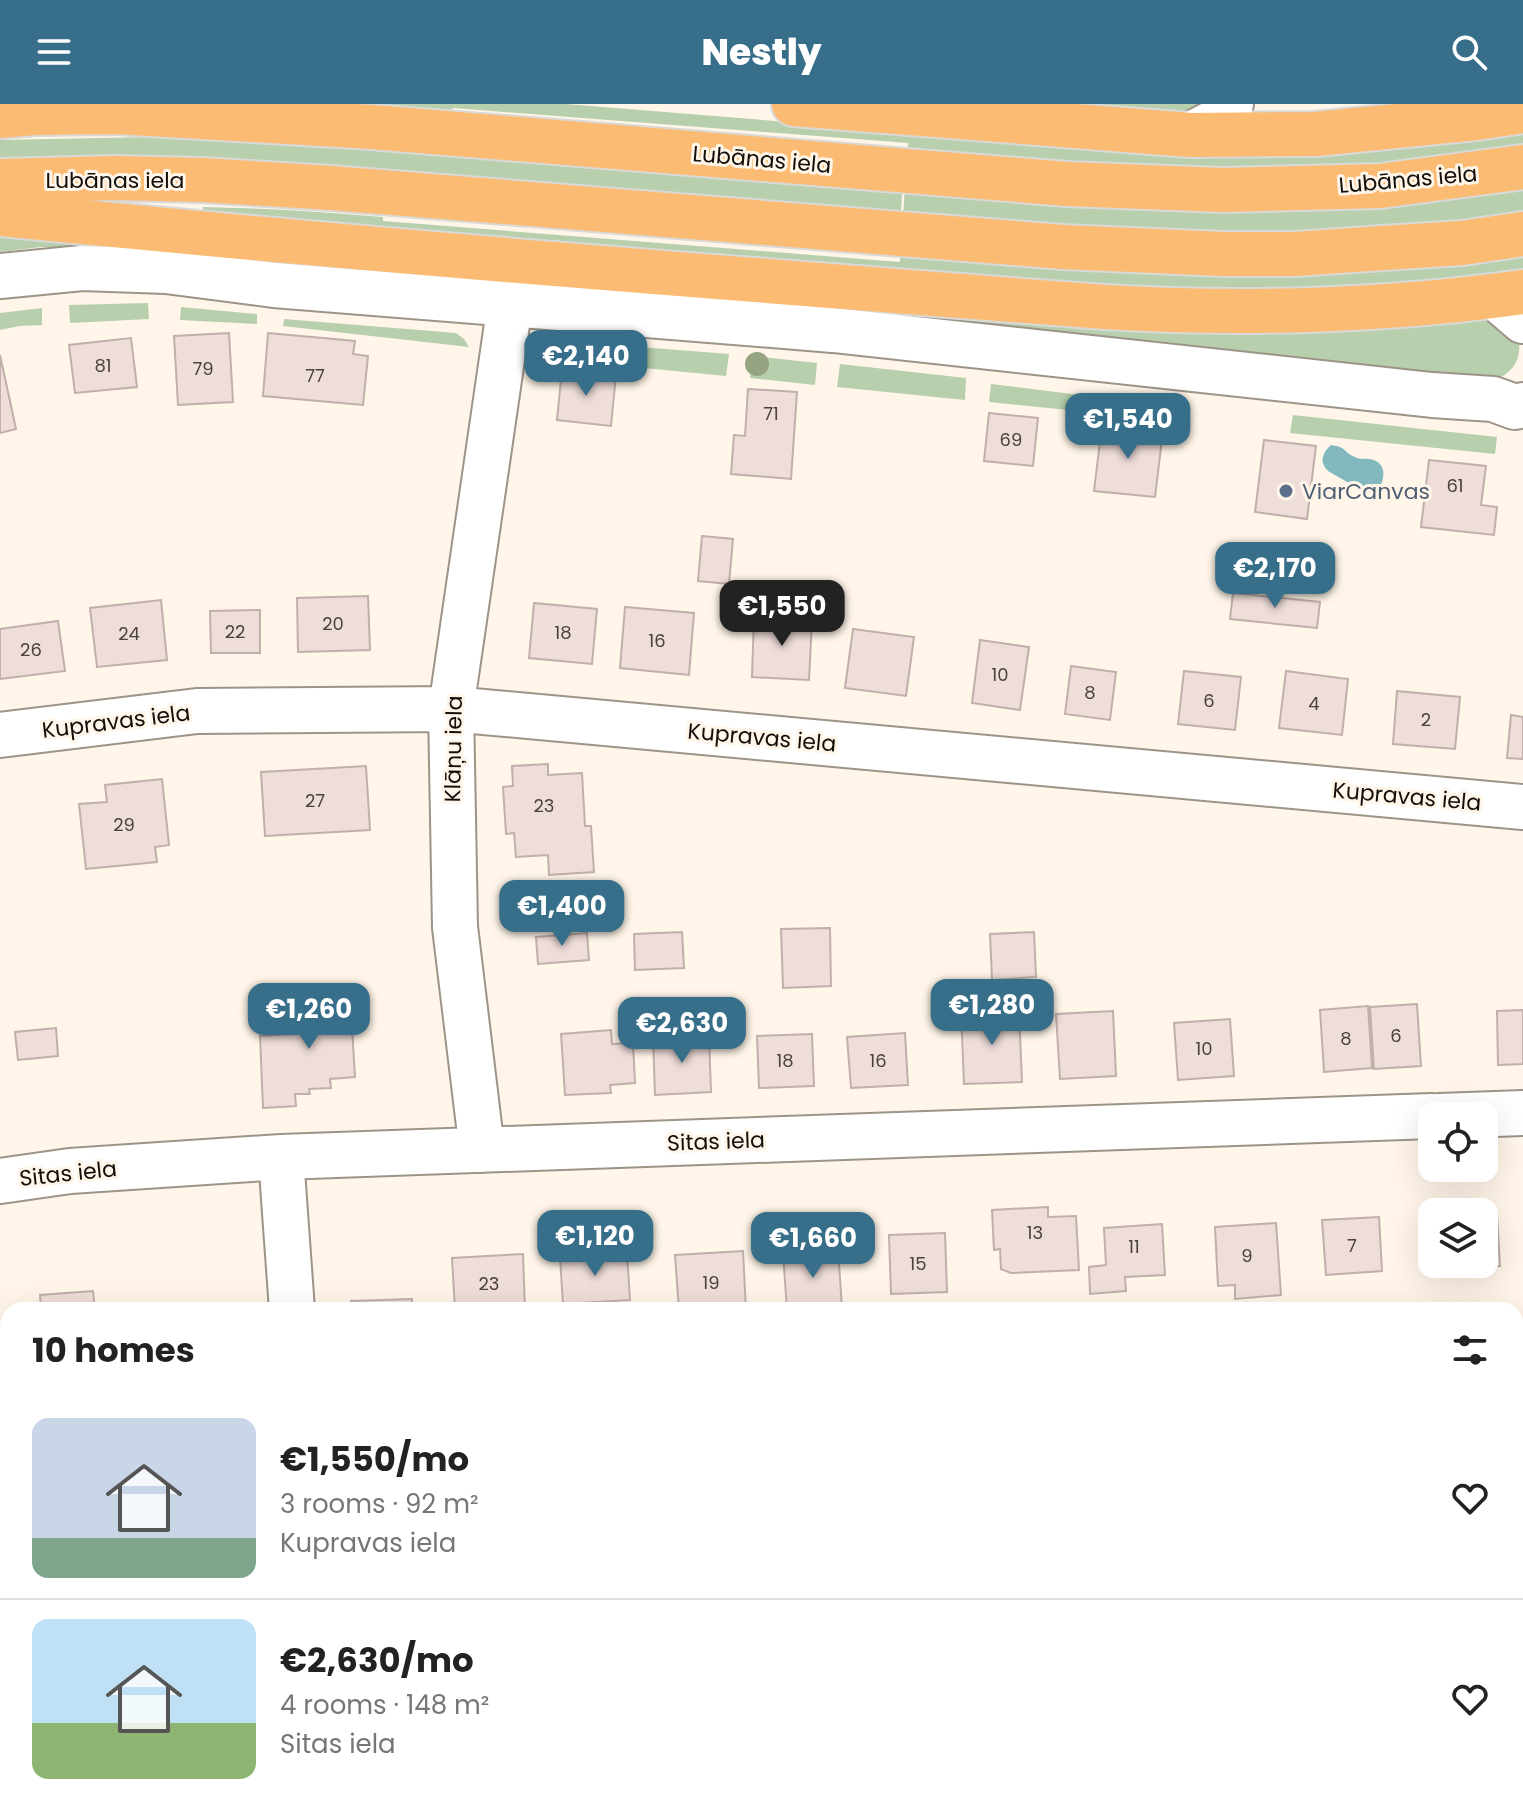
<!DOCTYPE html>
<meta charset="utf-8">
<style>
:root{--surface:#fff;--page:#f6f6f6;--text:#222;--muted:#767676;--line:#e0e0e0;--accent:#376e89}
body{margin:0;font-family:Poppins,sans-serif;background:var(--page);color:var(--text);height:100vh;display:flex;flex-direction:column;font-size:30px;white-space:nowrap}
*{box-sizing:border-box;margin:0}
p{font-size:26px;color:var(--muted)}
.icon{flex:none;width:44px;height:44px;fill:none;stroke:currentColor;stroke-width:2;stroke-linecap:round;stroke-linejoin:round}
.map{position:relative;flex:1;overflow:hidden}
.details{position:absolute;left:0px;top:1198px;width:1524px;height:512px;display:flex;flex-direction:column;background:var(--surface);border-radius:24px 24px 0 0;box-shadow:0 8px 32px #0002}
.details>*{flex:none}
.controls{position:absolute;left:1418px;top:998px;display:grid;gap:16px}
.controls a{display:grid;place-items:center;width:80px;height:80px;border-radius:16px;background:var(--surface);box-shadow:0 8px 32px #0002;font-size:40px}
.price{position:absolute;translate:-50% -68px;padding:0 18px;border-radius:16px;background:var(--accent);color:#fff;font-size:26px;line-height:52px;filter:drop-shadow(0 2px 4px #0008)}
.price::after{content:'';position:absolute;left:50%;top:48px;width:24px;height:18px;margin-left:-12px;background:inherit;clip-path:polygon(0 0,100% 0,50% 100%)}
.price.selected{background:#222;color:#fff}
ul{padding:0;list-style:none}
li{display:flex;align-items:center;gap:24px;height:200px;padding:0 32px}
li+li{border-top:2px solid var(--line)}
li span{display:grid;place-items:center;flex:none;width:224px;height:160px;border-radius:16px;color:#555}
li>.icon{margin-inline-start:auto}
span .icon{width:96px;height:96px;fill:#fffc;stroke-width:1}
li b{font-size:34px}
h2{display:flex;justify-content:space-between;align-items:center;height:96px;padding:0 32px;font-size:34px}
header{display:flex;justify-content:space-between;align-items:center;height:104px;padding:0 32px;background:var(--accent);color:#fff;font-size:36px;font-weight:800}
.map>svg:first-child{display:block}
</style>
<header><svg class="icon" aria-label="menu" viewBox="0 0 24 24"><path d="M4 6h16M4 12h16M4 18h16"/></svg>Nestly<svg class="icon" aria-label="search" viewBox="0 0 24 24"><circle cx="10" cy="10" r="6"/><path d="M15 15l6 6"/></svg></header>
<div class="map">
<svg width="1523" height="1710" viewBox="0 0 1523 1710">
<rect width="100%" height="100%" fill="#fff5e8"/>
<!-- green -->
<path fill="#b7cfac" d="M 368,0 L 566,0 L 1120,45 L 1352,47 L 1443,40 L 1523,31 L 1523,171 L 1411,184 L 1183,188 L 204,111 L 203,103 C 263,104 323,108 383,113 L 383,117 L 900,158 L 908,39 L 453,4 L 452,6 Z
M 1046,0 L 1208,0 L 1191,9 Z
M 149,33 L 227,36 L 390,48 L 902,90 L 901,108 L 254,57 L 153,51 L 0,59 L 0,36 Z
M 0,126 L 535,178 L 994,217 L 1166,227 L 1489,213 L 1519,238 C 1521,257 1513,267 1496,276 L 74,144 L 41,143 L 0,148 Z
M 148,199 L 149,215 L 70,219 L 69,201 Z
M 181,203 L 257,210 L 257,220 L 180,216 Z
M 42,204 L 42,221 L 20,222 L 0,226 L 0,209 Z
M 284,215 L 456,229 L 464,235 L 469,243 L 283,222 Z
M 576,238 L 729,250 L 726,272 L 563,256 Z
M 752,252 L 817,259 L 815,281 L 750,274 Z
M 840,260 L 966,274 L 965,296 L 837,283 Z
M 991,280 L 1080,291 L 1078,307 L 989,298 Z
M 1293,311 L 1497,333 L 1495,350 L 1290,329 Z"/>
<!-- water -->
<path fill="#82b9be" d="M 1331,341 C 1347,343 1343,348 1355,353 C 1361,356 1362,354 1369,355 C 1384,357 1386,369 1381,381 L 1369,387 L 1361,386 L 1328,367 C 1319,358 1322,349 1331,341 Z"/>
<!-- building -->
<path fill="#efddd9" stroke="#c0afab" stroke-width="2" d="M 229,229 L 233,298 L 178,301 L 174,232 Z
M 268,229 L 355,237 L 353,250 L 368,252 L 363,301 L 263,292 Z
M 131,234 L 137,283 L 75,289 L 69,241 Z
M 0,251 L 16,325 L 0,329 Z
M 562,265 L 616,271 L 611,322 L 557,316 Z
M 748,285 L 797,288 L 791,375 L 731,370 L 734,331 L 745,332 Z
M 989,309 L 1038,314 L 1033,362 L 984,357 Z
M 1102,321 L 1163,327 L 1155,393 L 1094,387 Z
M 1264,336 L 1316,342 L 1307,415 L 1255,408 Z
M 1429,356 L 1486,362 L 1481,401 L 1497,403 L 1494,431 L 1421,423 Z
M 702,432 L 733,435 L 729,480 L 698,477 Z
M 1233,489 L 1320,498 L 1317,524 L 1230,515 Z
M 368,492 L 370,546 L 298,548 L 297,494 Z
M 161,496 L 167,556 L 97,563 L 90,504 Z
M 534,499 L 597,505 L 592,560 L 529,554 Z
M 625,503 L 694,509 L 689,571 L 620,564 Z
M 260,506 L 260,549 L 211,549 L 210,507 Z
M 754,513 L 812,516 L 809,576 L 752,573 Z
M 58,517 L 65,567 L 0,575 L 0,525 Z
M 853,525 L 914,533 L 906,592 L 845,584 Z
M 980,536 L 1029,543 L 1020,606 L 972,599 Z
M 1071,562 L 1116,568 L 1110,616 L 1065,610 Z
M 1184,567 L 1241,573 L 1235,626 L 1178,620 Z
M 1286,567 L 1348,575 L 1342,631 L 1279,624 Z
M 1397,587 L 1460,593 L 1455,645 L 1393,640 Z
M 1511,611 L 1523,613 L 1523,655 L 1507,654 Z
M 548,660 L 548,671 L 582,669 L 585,722 L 591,722 L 594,768 L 549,771 L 548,751 L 516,753 L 514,729 L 506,730 L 503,683 L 513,682 L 512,662 Z
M 366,662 L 370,726 L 265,732 L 261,668 Z
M 162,675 L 169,741 L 155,743 L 157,758 L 86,765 L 79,700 L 107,698 L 105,681 Z
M 830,824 L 831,882 L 783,884 L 781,825 Z
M 682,828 L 684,864 L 635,866 L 634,830 Z
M 1034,828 L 1036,873 L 992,876 L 990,830 Z
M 587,829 L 589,856 L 538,860 L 536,833 Z
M 350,890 L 355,973 L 330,975 L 331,984 L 309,985 L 310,990 L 295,990 L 296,1002 L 263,1004 L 260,932 L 292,930 L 291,903 L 310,902 L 310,892 Z
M 1417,900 L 1421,962 L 1374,965 L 1370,903 Z
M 1368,902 L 1372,964 L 1324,968 L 1320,906 Z
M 1019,906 L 1022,978 L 964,980 L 961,908 Z
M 1523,906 L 1523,960 L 1498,961 L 1497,907 Z
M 1113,907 L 1116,972 L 1060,975 L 1056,910 Z
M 1230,915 L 1234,972 L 1178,976 L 1174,919 Z
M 56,924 L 58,952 L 18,956 L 15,928 Z
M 611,926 L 612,940 L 633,939 L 635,979 L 610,981 L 611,989 L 565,991 L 561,930 Z
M 905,929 L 908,981 L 851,984 L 847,933 Z
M 812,930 L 814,982 L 759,984 L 757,932 Z
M 709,932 L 711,988 L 655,991 L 653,934 Z
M 1048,1103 L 1048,1113 L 1076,1112 L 1079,1166 L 1011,1169 L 1001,1165 L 1000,1145 L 994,1146 L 992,1106 Z
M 1497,1108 L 1500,1162 L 1446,1165 L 1445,1160 L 1484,1160 L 1484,1109 Z
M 1379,1113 L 1382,1167 L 1326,1171 L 1322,1116 Z
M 1276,1119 L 1281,1191 L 1235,1195 L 1235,1181 L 1218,1182 L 1215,1123 Z
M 1162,1120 L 1165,1171 L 1125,1173 L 1126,1187 L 1090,1190 L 1089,1163 L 1106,1161 L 1104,1124 Z
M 945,1129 L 947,1188 L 891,1190 L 889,1131 Z
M 838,1145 L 842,1204 L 787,1206 L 783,1149 Z
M 743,1147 L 746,1206 L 679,1206 L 675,1151 Z
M 627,1149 L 630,1196 L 563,1200 L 560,1153 Z
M 523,1150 L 525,1206 L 455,1206 L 452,1154 Z
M 93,1187 L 95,1206 L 41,1206 L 40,1191 Z
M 412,1195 L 412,1206 L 351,1206 L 351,1197 Z
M 1406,1202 L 1406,1206 L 1352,1206 Z
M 1523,1306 L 1523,1361 L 1516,1361 L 1516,1307 Z
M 1523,1625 L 1523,1698 L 1516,1698 L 1516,1626 Z
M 740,1702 L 761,1702 L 762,1710 L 741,1710 Z"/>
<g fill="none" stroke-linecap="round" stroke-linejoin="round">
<!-- minor casing -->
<g stroke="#9d9488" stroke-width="48">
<path id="minor" d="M 1190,31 L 1224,13 L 1231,0
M 0,172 L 82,164 L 166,167 L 274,181 L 833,226 L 1432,291 L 1493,295 L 1515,303 L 1523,301
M 1494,192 L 1523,217
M 0,631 L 197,607 L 451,605 L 1523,703
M 1439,1012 L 1523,1009
M 482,1046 L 455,823 L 451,605 L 510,200
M 281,1053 L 292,1206
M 0,1077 L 70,1067 L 281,1053 L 1432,1012
M 1516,1412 L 1523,1412
M 0,1481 L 8,1479
M 178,1710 L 179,1702"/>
</g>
<!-- highway casing -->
<g stroke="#d9d9d8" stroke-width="48">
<path id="highway" d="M 794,0 L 1190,31 L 1316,30 L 1476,14 L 1523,7
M 0,12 L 34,9 L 116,8 L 372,23 L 1067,80 L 1223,86 L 1380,82 L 1523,63
M 0,77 L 114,74 L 202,76 L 331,84 L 1063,143 L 1223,150 L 1295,150 L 1383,144 L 1462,139 L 1523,130
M 0,110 C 368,147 736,175 1105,203 C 1243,211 1386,207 1523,188"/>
</g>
<!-- minor -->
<use href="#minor" stroke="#fff" stroke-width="44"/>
<!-- highway -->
<use href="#highway" stroke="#fbbb72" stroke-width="44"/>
</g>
<!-- trees -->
<circle fill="#96a481" cx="757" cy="260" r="12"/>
<!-- markers -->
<circle fill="#5c6f8a" stroke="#fff5e8" stroke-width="3" cx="1286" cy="387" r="8"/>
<g text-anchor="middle" stroke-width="6" stroke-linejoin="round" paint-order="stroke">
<!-- number labels -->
<g font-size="18" fill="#49423e">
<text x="103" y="268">81</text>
<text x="203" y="271">79</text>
<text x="315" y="278">77</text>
<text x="771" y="316">71</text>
<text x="1011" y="342">69</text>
<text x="1455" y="388">61</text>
<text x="333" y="526">20</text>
<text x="235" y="534">22</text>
<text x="563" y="535">18</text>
<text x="129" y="536">24</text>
<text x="657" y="543">16</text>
<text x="31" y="552">26</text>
<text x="1000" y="577">10</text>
<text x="1090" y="595">8</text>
<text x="1209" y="603">6</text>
<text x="1314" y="606">4</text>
<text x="1426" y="622">2</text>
<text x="315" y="703">27</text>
<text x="544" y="708">23</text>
<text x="124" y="727">29</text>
<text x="1396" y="938">6</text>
<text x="1346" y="941">8</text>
<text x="1204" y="951">10</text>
<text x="785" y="963">18</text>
<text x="878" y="963">16</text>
<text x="1035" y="1135">13</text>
<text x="1352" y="1148">7</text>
<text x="1134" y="1149">11</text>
<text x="1247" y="1158">9</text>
<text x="918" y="1166">15</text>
<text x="711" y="1185">19</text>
<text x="489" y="1186">23</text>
</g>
<!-- street labels -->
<g font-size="22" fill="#120f0b" stroke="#fff5e8">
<text transform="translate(762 55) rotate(5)" y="8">Lubānas iela</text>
<text transform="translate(1408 75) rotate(-5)" y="8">Lubānas iela</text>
<text x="115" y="84">Lubānas iela</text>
<text transform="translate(116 617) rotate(-7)" y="8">Kupravas iela</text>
<text transform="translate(762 633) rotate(5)" y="8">Kupravas iela</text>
<text transform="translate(453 645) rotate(-89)" y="8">Klāņu iela</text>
<text transform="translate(1407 692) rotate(5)" y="8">Kupravas iela</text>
<text transform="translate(716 1037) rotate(-2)" y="8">Sitas iela</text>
<text transform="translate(68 1069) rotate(-6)" y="8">Sitas iela</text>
</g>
<!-- service labels -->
<g font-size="22" fill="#4e5e75" stroke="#fff5e8" text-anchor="start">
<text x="1302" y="395">ViarCanvas</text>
</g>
</g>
</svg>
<div class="controls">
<a><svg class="icon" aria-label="locate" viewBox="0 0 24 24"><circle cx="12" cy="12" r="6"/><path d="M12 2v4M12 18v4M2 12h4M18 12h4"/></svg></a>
<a><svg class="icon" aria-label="layers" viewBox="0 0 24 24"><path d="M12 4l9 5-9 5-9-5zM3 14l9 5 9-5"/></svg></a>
</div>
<b class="price" style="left:586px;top:294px">€2,140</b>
<b class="price" style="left:1128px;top:357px">€1,540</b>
<b class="price" style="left:1275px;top:506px">€2,170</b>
<b class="price selected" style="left:782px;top:544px">€1,550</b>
<b class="price" style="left:562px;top:844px">€1,400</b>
<b class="price" style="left:992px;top:943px">€1,280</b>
<b class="price" style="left:309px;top:947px">€1,260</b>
<b class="price" style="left:682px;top:961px">€2,630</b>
<b class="price" style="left:595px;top:1174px">€1,120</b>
<b class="price" style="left:813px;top:1176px">€1,660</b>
<section class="details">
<h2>10 homes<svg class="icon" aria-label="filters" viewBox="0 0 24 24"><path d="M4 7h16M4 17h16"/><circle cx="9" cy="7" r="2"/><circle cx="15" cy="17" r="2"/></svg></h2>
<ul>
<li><span style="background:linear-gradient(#c9d6e8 75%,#7fa58c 0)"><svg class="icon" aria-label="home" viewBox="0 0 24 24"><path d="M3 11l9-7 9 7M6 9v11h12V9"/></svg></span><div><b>€1,550/mo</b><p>3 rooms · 92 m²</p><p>Kupravas iela</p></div><svg class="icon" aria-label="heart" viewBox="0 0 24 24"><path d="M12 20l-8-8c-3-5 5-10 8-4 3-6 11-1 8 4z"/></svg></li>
<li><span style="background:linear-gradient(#bfe0f5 65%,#8fb573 0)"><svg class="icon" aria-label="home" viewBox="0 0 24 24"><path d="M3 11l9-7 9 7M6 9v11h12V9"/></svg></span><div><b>€2,630/mo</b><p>4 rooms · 148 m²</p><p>Sitas iela</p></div><svg class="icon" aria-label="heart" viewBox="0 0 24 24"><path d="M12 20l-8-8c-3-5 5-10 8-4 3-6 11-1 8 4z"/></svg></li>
</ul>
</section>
</div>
